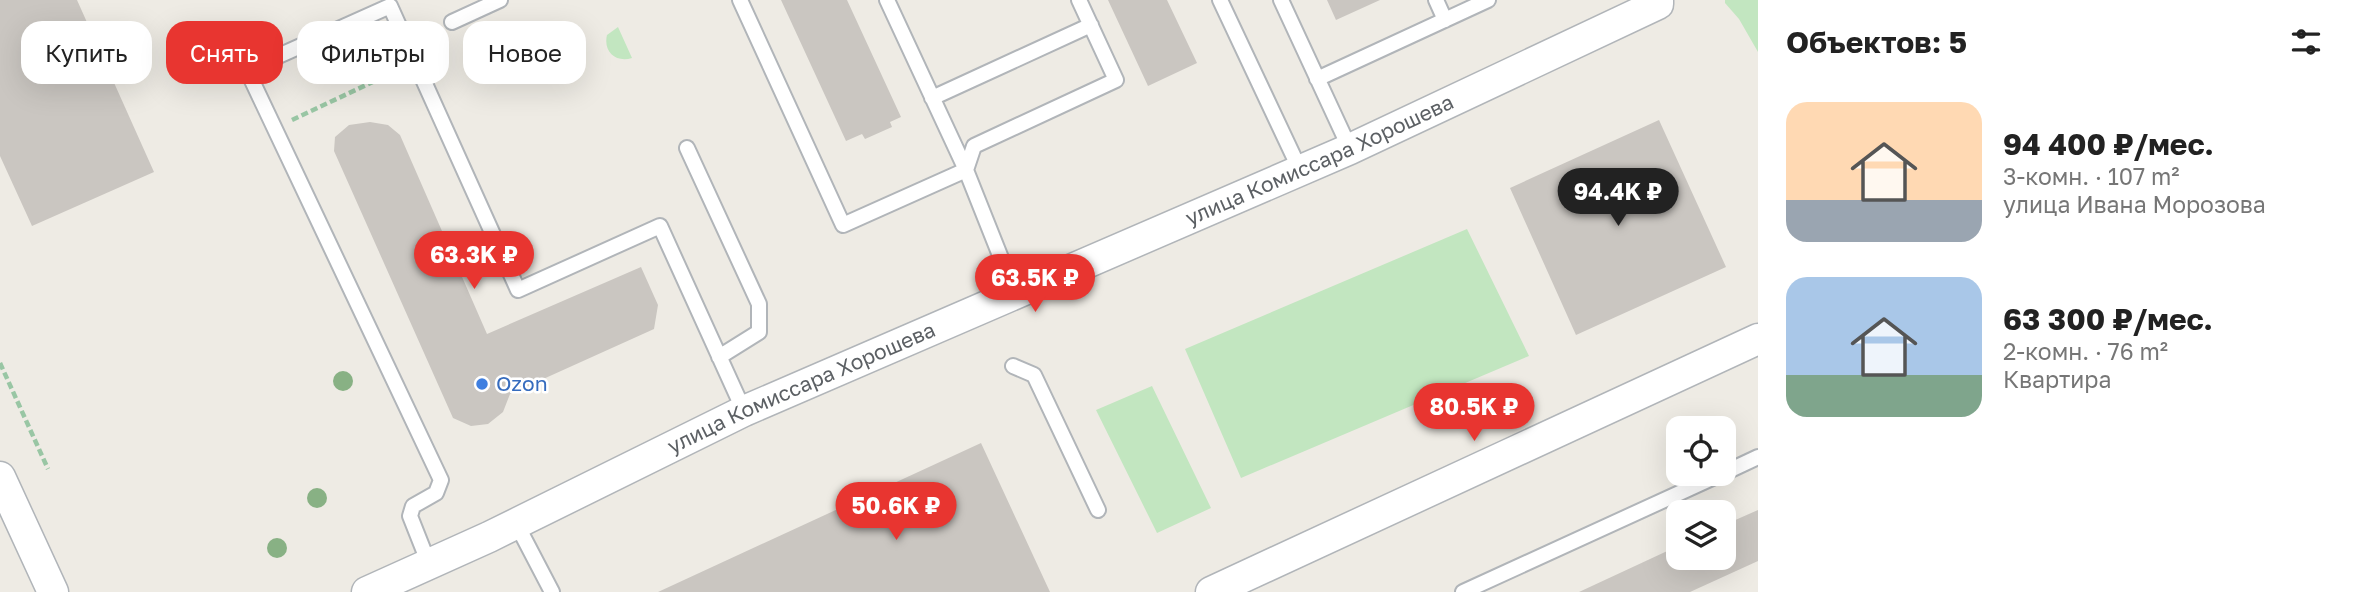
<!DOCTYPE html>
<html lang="ru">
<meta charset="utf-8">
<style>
:root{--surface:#fff;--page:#f6f6f6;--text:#222;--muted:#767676;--accent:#e83530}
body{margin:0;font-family:"Golos Text",sans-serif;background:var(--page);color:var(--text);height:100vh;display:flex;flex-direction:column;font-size:26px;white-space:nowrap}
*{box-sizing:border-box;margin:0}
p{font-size:23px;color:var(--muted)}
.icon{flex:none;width:38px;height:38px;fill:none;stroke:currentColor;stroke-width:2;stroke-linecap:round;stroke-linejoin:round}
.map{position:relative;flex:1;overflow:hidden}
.details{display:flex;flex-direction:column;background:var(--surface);width:595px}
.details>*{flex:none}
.top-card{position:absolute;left:21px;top:21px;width:665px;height:63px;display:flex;gap:14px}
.fabs{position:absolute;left:1666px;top:416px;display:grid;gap:14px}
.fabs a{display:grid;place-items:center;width:70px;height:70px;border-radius:14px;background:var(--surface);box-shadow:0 7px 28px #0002;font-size:35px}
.price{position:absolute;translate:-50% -60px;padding:0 16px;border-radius:24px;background:var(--accent);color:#fff;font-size:23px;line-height:46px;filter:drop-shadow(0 2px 4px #0008)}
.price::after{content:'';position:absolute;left:50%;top:42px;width:21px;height:16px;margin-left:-10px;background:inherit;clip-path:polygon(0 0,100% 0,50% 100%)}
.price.current{background:#222;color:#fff}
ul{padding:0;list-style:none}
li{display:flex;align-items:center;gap:21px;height:175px;padding:0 28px}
li span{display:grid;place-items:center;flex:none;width:196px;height:140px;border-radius:21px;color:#555}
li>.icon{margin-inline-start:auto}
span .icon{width:84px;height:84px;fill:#fffc;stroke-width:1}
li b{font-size:30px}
h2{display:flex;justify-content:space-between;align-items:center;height:84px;padding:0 28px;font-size:30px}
.tag{padding:0 24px;border-radius:21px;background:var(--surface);box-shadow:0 7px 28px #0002;font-size:24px;line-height:63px}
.tag.current{background:var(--accent);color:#fff}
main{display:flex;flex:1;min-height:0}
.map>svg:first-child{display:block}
</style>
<main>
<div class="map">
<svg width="1758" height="592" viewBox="0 0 1758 592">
<rect width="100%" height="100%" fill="#eeebe4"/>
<!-- green -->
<path fill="#c2e6c0" d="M 1725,0 L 1758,0 L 1758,52 L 1739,19 L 1725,3 Z
M 618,27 L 632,58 C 616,63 603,52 607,35 Z
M 1467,229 L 1529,356 L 1241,478 L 1185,349 Z
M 1152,386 L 1211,508 L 1157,533 L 1096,410 Z"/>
<!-- building -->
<path fill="#cac6c1" d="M 0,0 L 77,0 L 154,172 L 32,226 L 0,156 Z
M 781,0 L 847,0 L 901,117 L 890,122 L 892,127 L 865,139 L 862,134 L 846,141 Z
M 1108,0 L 1167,0 L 1197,63 L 1148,86 Z
M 1327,0 L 1380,0 L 1336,20 Z
M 1659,120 L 1726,267 L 1576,335 L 1510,188 Z
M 370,122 L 388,125 L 400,135 L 487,334 L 641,267 L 658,305 L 654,329 L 510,394 L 503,412 L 488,424 L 471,426 L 453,418 L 334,151 L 335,137 L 349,125 Z
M 981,443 L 1050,592 L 658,592 Z
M 1758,510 L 1758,561 L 1690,592 L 1579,592 L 1678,546 L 1678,558 L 1724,558 L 1724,525 Z"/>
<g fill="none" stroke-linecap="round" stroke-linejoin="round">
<!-- lane casing -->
<g stroke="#b1b5b9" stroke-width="18">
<path id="lane" d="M 740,0 L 843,225 L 966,170 L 1003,263 L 1005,288 L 1012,297
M 887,0 L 966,170
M 1220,0 L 1300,170
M 1281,0 L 1350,149
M 1436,0 L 1445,20
M 452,22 L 500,0
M 1317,79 L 1488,0
M 932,98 L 1091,25
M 687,148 L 759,304 L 759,332 L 719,357
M 966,170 L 974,146 L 1116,80 L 1079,0
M 1013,366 L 1034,375 L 1098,510
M 1724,473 L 1758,457
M 516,523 L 552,592
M 429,564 L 410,516 L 413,506 L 436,493 L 441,480 L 247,70 L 390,6 L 518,290 L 660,226 L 744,411
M 1463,592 L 1721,474"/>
</g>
<!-- street casing -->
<g stroke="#b1b5b9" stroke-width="33">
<g id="street">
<path d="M 0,477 L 53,592"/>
<path id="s1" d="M 367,592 L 489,537 L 744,411 L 1350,149 L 1658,4 L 1658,0"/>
<path d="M 1211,592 L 1758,339"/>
</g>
</g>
<!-- path -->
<path stroke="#99c6a4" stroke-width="4.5" stroke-dasharray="7 3.5" stroke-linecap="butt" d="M 292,120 L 398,70
M 0,363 L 48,469"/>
<!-- lane -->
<use href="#lane" stroke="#fff" stroke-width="14"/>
<!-- street -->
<use href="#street" stroke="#fff" stroke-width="30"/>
</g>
<!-- trees -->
<g fill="#88b184">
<circle cx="343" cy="381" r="10"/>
<circle cx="317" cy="498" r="10"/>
<circle cx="277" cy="548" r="10"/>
</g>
<!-- markers -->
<circle fill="#3f7fe0" stroke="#fff" stroke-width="2.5" cx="482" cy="384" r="7"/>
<g text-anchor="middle" stroke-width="5" stroke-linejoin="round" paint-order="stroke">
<!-- street labels -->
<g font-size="21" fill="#5c6064" stroke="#fff">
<text dy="7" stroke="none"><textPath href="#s1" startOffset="1046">улица Комиссара Хорошева</textPath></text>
<text dy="7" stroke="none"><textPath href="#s1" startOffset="480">улица Комиссара Хорошева</textPath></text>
</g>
<!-- shop labels -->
<g font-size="21" fill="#366cbe" stroke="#fff" text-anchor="start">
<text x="496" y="391">Ozon</text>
</g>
</g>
</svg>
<div class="fabs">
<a><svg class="icon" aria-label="locate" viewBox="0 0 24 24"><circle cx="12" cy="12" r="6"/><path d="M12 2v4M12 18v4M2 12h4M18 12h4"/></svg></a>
<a><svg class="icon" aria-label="layers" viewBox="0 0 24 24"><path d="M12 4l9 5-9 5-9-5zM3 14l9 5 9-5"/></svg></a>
</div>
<b class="price current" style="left:1618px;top:228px">94.4K ₽</b>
<b class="price" style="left:474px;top:291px">63.3K ₽</b>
<b class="price" style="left:1035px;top:314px">63.5K ₽</b>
<b class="price" style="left:1474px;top:443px">80.5K ₽</b>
<b class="price" style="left:896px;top:542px">50.6K ₽</b>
<div class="top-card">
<a class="tag">Купить</a>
<a class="tag current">Снять</a>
<a class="tag">Фильтры</a>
<a class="tag">Новое</a>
</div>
</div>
<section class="details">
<h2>Объектов: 5<svg class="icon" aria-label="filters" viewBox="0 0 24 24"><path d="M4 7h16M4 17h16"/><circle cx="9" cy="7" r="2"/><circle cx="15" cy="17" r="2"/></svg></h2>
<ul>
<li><span style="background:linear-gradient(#ffd9b3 70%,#9aa5b1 0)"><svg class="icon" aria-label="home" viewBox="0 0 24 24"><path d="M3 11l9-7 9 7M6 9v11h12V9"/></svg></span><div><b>94 400 ₽/мес.</b><p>3-комн. · 107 m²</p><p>улица Ивана Морозова</p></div></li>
<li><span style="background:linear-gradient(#a9c7e8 70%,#7fa58c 0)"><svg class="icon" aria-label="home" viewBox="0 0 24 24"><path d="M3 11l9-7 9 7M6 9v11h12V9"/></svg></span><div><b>63 300 ₽/мес.</b><p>2-комн. · 76 m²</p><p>Квартира</p></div></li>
</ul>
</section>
</main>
